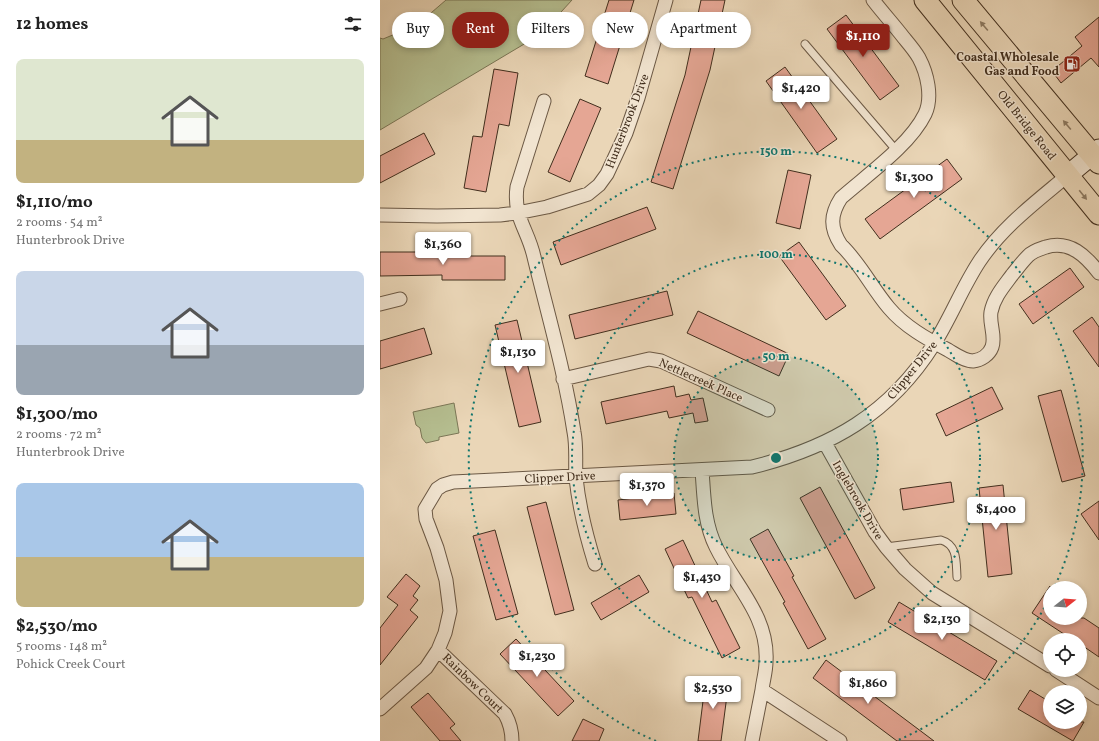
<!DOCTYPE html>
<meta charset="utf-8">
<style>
:root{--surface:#fff;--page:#f2f2f2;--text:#222;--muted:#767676;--accent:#8f2418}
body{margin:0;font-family:Vollkorn,serif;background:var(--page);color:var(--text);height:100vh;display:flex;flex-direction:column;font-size:15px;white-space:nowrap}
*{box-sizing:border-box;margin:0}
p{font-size:13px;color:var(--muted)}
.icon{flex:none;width:22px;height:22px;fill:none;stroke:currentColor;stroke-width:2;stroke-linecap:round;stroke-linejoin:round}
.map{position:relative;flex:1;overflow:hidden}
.details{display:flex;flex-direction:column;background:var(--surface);width:380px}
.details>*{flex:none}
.hud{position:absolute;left:12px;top:12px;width:380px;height:36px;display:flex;gap:8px}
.needle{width:26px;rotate:73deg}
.fabs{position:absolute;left:663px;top:581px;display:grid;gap:8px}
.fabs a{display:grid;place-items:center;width:44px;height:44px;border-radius:50%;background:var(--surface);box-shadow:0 2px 6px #0003;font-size:20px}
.price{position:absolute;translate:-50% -34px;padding:0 9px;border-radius:4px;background:#fff;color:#222;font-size:13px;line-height:26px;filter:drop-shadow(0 1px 2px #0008)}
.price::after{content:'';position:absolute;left:50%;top:24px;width:12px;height:9px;margin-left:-6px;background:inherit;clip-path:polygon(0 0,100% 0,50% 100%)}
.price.selected{background:var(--accent);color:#fff}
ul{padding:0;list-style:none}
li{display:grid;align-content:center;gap:8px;height:212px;padding:0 16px}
li span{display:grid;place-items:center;height:124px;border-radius:8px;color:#555}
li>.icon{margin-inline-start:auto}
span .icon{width:72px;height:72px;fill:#fffc;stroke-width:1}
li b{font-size:17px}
h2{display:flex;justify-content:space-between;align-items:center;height:48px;padding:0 16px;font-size:17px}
.chip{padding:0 14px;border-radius:18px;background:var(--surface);box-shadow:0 2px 6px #0003;font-size:14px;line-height:36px}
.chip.selected{background:var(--accent);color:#fff}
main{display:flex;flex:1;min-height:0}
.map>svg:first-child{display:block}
</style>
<main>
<section class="details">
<h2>12 homes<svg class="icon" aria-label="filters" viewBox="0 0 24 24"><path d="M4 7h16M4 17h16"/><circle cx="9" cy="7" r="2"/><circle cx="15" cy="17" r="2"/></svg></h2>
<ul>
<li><span style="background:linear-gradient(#dfe7d0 65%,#c2b280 0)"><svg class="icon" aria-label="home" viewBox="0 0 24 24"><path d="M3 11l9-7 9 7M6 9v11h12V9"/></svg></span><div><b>$1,110/mo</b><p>2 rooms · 54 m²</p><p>Hunterbrook Drive</p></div></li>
<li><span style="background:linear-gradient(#c9d6e8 60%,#9aa5b1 0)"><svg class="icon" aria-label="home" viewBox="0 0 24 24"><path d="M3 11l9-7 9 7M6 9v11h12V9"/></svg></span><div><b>$1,300/mo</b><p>2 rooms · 72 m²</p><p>Hunterbrook Drive</p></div></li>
<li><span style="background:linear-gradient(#a9c7e8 60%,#c2b280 0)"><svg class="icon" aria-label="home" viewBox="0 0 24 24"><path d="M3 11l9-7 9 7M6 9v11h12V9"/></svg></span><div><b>$2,530/mo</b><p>5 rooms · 148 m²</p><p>Pohick Creek Court</p></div></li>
</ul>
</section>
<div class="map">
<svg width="719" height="741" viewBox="0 0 719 741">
<rect width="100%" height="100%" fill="#ead6b7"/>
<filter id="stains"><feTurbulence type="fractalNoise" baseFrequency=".005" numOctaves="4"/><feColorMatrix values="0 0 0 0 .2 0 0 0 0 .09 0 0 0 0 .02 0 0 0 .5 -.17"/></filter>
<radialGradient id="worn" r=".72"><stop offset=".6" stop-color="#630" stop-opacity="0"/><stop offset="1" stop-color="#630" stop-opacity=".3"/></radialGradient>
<!-- green -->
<path fill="#b5be90" stroke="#7b7656" d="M 66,0 L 192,0 L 161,34 L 0,130 L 0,38 L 3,39 L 37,25 Z
M 74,403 L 79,433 L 59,437 L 59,440 L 46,443 L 42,438 L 40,428 L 36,425 L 33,412 Z"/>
<!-- building -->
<path fill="#e5a694" stroke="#412e1d" d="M 229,0 L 254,0 L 228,84 L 205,76 Z
M 321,0 L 345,0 L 330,70 L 293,189 L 271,182 L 305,75 Z
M 466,15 L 519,86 L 500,100 L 447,29 Z
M 719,17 L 719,67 L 711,58 L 681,83 L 672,71 L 702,46 L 695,37 Z
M 405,67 L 457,139 L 437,153 L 386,81 Z
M 114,69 L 138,73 L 129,126 L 119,124 L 106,192 L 84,188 L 93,136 L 102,137 Z
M 200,99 L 221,108 L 190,182 L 168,172 Z
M 44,133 L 55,154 L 0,183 L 0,156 Z
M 567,159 L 582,179 L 500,239 L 485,219 Z
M 408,170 L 431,175 L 420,229 L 396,223 Z
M 267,207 L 276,229 L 181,265 L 173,242 Z
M 419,242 L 466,306 L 446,320 L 399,256 Z
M 0,252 L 45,252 L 45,256 L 125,256 L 125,280 L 62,280 L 62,275 L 0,276 Z
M 690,268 L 704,287 L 653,324 L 639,304 Z
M 287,291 L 293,315 L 195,339 L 189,315 Z
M 318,311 L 409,354 L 399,376 L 307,333 Z
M 712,317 L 719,327 L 719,367 L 693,331 Z
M 137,320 L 161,422 L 139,427 L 115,325 Z
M 44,328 L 52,354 L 0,369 L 0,341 Z
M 294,386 L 296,397 L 309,394 L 311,400 L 323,398 L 328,421 L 315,423 L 313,413 L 289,418 L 287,411 L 226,424 L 221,402 Z
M 612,387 L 623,409 L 566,436 L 556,414 Z
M 681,390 L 705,476 L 682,482 L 658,396 Z
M 571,482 L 574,502 L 523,510 L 520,489 Z
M 623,485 L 632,574 L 608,577 L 599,488 Z
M 440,487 L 495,588 L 475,599 L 420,498 Z
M 294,493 L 296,514 L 240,520 L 238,500 Z
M 719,501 L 719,540 L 701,514 Z
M 166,502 L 194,610 L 175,615 L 147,507 Z
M 388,529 L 414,576 L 412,577 L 446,639 L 428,649 L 403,603 L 405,602 L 370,539 Z
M 115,530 L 138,614 L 116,620 L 93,536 Z
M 303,540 L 332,602 L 336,600 L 360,648 L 342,658 L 312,597 L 308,598 L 285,549 Z
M 26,574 L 40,586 L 33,596 L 38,600 L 30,610 L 38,617 L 0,665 L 0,628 L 18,605 L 7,597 Z
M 259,575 L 269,592 L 221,620 L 211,603 Z
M 670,586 L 670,618 L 704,618 L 719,628 L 719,657 L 700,644 L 700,640 L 693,640 L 652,613 Z
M 519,602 L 617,661 L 605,680 L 508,622 Z
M 136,639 L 194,701 L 178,716 L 120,654 Z
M 446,660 L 554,741 L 517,741 L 433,678 Z
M 326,677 L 349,680 L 341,741 L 318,741 Z
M 650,690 L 670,702 L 670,722 L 704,722 L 693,741 L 638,709 Z
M 48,693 L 75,724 L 70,728 L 81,741 L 60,741 L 31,707 Z
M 203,719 L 224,729 L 219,741 L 192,741 Z"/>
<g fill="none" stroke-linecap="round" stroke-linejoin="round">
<!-- lane casing -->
<g stroke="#6b5844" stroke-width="9">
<path id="lane" d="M 425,44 L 516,150
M 506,547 L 561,540 C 578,545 576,562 577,577"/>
</g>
<!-- street casing -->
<g stroke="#6b5844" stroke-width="15">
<path id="street" d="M 493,0 C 503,13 514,25 524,38 C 529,44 535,51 539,58 C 547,73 553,97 545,114 C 530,145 487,175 461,198 C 450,215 450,228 461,245 C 480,263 492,288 509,308 C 524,326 547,339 568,350 C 575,354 584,361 593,361 C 601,360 609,355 612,347 C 616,336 609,324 611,312 C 614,297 624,286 632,275 C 637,269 642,262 648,256 C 653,251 660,249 666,247 C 690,240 706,256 719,273
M 164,101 L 137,187 C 133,218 148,229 154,257 C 168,315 185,373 194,432 C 197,447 195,463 196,478 C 199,507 206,535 215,564
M 0,215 L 57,216 L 120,215 L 137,213 L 167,207 L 208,194 L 219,185 L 227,174 L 246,133 L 258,98 L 286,0
M 0,304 L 20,299
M 183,379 L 269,359 L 281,361 L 388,410
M 445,443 L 495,532 L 506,547 L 525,569 L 552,593 L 670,666
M 322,470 C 324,497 324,523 336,547 C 355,586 389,616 386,662 C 386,671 383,681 382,690
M 58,650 L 125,714 C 130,723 132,731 132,741
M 676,670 L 719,698
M 0,709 L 46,668 L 58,650 L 65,633 L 70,611 L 66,580 L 57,548 L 46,519 L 45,509 L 57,489 L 63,485 L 73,482 L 372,467 C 450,448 510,414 554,344 C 571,317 582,288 599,262 C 622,227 656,202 688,175
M 372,741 L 382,690 L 460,741"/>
</g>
<!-- secondary casing -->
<g stroke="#412e1d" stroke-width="21">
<path id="secondary" d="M 688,175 L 719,149"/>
</g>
<!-- primary casing -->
<g stroke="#412e1d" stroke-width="23">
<path id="primary" d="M 545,0 L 719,214
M 583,0 L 719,163"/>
</g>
<!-- lane -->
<use href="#lane" stroke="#f1e4d0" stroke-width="7"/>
<!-- street -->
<use href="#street" stroke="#f1e4d0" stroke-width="13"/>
<!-- secondary -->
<use href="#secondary" stroke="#f1e4d0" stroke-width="19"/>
<!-- primary -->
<use href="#primary" stroke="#ead6b7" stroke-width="21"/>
</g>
<!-- one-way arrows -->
<defs><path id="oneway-solid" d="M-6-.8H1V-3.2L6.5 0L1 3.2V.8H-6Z"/></defs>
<g fill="#8d7a62">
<use href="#oneway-solid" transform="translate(604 26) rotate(-130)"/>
<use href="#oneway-solid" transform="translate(687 125) rotate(-130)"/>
<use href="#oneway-solid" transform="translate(703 195) rotate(51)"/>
</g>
<!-- distance rings -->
<circle cx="396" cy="458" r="102" fill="#0f766e" fill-opacity=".12"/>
<g fill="none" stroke="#0f766e" stroke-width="2" stroke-dasharray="2 4">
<circle cx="396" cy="458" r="102"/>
<circle cx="396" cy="458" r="204"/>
<path d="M670 597A307 307 0 0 1 516 741M276 741A307 307 0 1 1 674 588"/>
</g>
<!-- icons -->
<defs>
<g id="fuel-square" transform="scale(0.9)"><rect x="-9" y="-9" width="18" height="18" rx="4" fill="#8f2418" stroke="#f1e4d0"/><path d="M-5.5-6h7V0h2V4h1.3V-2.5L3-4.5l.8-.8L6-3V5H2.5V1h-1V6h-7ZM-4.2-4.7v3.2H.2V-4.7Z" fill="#fff"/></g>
</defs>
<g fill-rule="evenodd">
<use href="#fuel-square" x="692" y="64"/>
</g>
<g text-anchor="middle" stroke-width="3" stroke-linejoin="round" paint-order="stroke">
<!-- poi labels -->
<g font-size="12" font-weight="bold" fill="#412e1d" stroke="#f1e4d0" text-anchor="end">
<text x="679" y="61">Coastal Wholesale<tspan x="679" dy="14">Gas and Food</tspan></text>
</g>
<!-- street labels -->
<g font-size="12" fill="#412e1d" stroke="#f1e4d0">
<text transform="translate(247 121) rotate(-69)" y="4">Hunterbrook Drive</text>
<text transform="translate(647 125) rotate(51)" y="4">Old Bridge Road</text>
<text transform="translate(532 370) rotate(-51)" y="4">Clipper Drive</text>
<text transform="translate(321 380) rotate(24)" y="4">Nettlecreek Place</text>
<text transform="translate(180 477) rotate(-3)" y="4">Clipper Drive</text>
<text transform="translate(478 500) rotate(60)" y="4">Inglebrook Drive</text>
<text transform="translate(93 683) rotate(44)" y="4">Rainbow Court</text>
</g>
</g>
<circle cx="396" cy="458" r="6" fill="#0f766e" stroke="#f1e4d0" stroke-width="2"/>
<g font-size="12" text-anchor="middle" font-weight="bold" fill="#0f766e" stroke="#f1e4d0" stroke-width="3" stroke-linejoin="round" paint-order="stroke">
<text x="396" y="155">150 m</text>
<text x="396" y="258">100 m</text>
<text x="396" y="360">50 m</text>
</g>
<rect width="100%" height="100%" filter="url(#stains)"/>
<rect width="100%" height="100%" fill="url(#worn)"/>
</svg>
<div class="fabs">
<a><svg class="needle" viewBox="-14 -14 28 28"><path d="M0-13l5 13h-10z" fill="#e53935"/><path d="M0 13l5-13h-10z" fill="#767676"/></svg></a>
<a><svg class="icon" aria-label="locate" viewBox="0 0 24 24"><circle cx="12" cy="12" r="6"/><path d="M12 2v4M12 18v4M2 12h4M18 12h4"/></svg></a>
<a><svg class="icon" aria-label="layers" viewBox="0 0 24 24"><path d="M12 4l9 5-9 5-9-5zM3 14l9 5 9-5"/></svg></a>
</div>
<b class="price selected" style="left:483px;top:58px">$1,110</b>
<b class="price" style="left:421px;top:110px">$1,420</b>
<b class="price" style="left:534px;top:199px">$1,300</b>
<b class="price" style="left:63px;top:266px">$1,360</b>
<b class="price" style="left:138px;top:374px">$1,130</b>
<b class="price" style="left:267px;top:507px">$1,370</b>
<b class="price" style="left:616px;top:531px">$1,400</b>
<b class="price" style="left:322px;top:599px">$1,430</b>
<b class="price" style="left:562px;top:641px">$2,130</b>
<b class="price" style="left:157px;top:678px">$1,230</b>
<b class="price" style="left:488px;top:705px">$1,860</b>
<b class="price" style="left:333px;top:710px">$2,530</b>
<div class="hud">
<a class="chip">Buy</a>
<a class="chip selected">Rent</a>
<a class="chip">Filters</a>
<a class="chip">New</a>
<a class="chip">Apartment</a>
</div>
</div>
</main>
